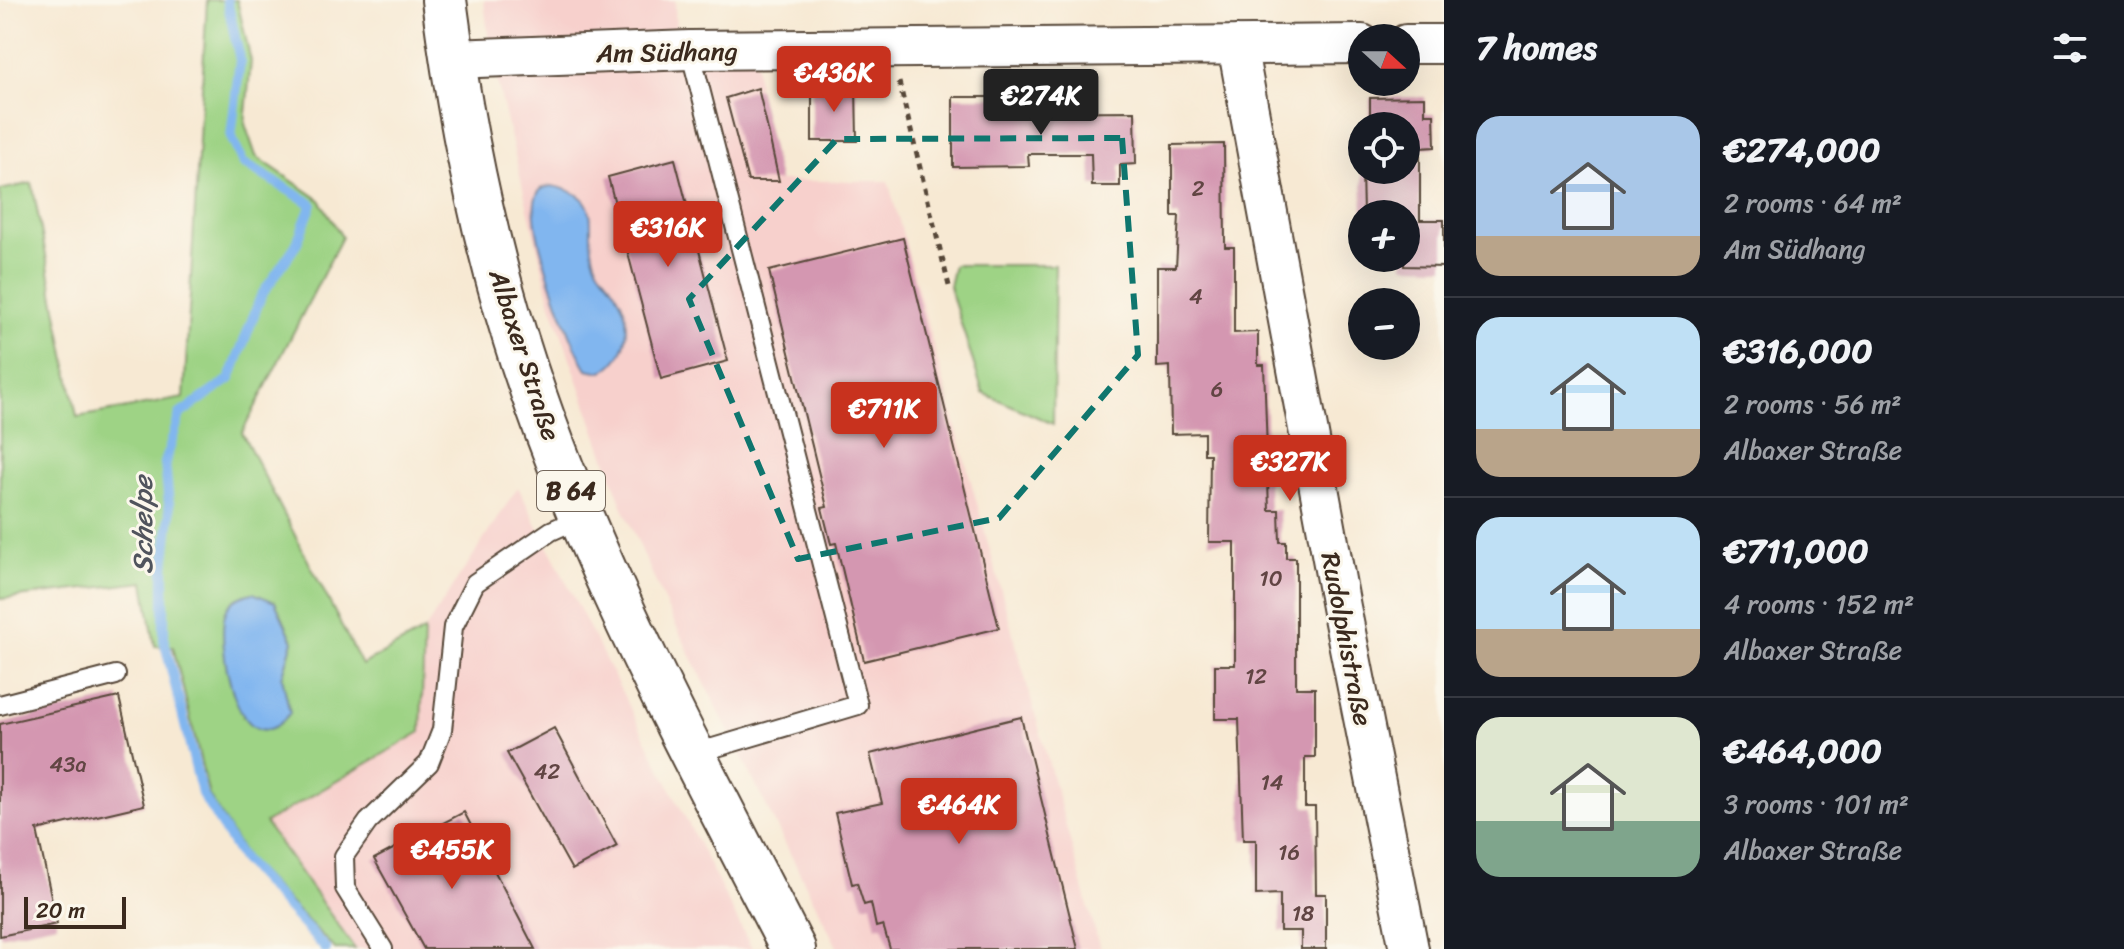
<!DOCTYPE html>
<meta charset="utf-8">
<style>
:root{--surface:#171b24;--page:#20242c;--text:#f1f3f6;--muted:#9ea1a6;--line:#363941;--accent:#c8321e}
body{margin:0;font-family:Sriracha,sans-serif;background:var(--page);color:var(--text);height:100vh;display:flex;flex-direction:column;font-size:30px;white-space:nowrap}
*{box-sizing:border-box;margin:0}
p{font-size:26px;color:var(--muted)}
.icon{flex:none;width:44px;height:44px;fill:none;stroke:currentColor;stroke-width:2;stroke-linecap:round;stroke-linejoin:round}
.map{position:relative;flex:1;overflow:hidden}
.details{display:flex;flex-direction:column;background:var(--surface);width:680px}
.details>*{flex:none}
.needle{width:52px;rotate:111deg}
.tools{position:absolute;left:1348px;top:24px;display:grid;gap:16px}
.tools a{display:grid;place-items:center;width:72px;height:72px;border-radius:50%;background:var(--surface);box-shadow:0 8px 32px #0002;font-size:40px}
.scale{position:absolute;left:24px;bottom:20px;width:102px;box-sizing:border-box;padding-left:8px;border:4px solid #3b2a1e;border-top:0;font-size:22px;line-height:28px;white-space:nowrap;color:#3b2a1e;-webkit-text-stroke:6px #fbf7ec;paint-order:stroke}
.price{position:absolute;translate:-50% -68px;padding:0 18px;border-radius:8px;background:var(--accent);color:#fff;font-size:26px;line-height:52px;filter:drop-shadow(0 2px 4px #0008)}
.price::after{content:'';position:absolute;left:50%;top:48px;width:24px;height:18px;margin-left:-12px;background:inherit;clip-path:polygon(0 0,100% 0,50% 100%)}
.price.current{background:#222;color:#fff}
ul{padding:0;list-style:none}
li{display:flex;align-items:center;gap:24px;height:200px;padding:0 32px}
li+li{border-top:2px solid var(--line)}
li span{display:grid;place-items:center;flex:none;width:224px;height:160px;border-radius:24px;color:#555}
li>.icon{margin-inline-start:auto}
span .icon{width:96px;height:96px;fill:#fffc;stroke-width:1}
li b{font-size:34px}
h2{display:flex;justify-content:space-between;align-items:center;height:96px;padding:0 32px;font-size:34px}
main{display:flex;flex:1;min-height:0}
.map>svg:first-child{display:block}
</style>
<main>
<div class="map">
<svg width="1444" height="949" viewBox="0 0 1444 949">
<rect width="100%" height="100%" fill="#fbf7ec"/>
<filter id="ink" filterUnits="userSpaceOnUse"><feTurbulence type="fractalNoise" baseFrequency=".0125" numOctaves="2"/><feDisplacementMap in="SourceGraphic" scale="16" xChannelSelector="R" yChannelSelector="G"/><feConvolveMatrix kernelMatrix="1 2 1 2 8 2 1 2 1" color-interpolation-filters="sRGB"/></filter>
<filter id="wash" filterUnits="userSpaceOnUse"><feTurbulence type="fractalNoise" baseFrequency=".006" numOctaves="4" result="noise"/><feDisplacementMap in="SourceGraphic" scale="32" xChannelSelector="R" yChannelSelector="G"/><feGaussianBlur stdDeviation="1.8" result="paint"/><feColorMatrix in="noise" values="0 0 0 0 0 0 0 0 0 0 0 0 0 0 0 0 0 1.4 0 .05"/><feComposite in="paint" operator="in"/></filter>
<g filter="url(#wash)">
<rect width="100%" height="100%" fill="#f7e9d3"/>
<!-- built -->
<path fill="#f7d0cc" d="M 484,0 L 675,0 L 676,46 L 755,45 L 758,89 L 779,181 L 888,181 L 1100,949 L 838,949 L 668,610 L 621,503 L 551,304 L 490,52 Z
M 518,487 L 752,949 L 355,949 L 265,823 L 421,732 L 424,631 Z"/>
<!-- green -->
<path fill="#9ed385" stroke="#6c7e52" stroke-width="2" fill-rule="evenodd" d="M 207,0 L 237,0 L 251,61 L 245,124 L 256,156 L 320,200 L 342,237 L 242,433 L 362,665 L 424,631 L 421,732 L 265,823 L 355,949 L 335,949 L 247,859 L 209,796 L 173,647 L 155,646 L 144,582 L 0,599 L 0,190 L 32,183 L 77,417 L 184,398 ZM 275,602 L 293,641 L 282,677 L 284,691 L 243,716 Z
M 954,265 L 1055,265 L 1053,424 L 983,393 L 949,286 Z"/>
<!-- water -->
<path fill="#81b6ef" stroke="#5e7086" stroke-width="2" d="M 552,186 C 610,197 582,227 595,261 C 599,273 610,281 616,292 C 633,319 631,356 602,372 L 587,369 C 570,343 524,222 537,195 C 540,188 545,187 552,186 Z
M 253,593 L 275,602 L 293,641 L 282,677 L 290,713 C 238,778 213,634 227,609 C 232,600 243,595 253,593 Z"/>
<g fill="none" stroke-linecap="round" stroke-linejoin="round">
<!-- stream -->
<path stroke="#81b6ef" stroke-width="10" d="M 227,0 L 240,60 L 231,137 L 243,163 L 312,204 L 296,245 L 261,296 L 230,379 L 180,414 L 165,463 L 170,514 L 164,569 L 164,640 L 202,794 L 242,859 L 326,949"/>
</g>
<g id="blocks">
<!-- building -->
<path fill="#d497b1" d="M 812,86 L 856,86 L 857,141 L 812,141 Z
M 758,88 L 767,126 L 779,181 L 748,181 L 726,98 Z
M 953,97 L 1005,97 L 1005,112 L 1135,111 L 1136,164 L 1120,165 L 1120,186 L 1092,186 L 1091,154 L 1028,154 L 1029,166 L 953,167 Z
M 1425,97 L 1425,114 L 1434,114 L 1435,147 L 1420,148 L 1420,220 L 1444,220 L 1444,267 L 1404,266 L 1406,214 L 1363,214 L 1362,170 L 1406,170 L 1406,126 L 1370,126 L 1370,98 Z
M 1224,144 L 1225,247 L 1234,247 L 1234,333 L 1258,332 L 1258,365 L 1264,365 L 1269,510 L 1279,510 L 1280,542 L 1286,542 L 1286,558 L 1296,558 L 1296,688 L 1315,688 L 1315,757 L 1305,757 L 1305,807 L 1315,807 L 1316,894 L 1326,894 L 1326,949 L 1301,949 L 1301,931 L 1280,931 L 1280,894 L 1256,895 L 1256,840 L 1243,840 L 1239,719 L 1215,719 L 1215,665 L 1235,665 L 1235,542 L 1209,542 L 1210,454 L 1204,454 L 1204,433 L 1171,434 L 1170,366 L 1157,367 L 1157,267 L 1176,267 L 1179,216 L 1172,216 L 1172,145 Z
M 675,159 L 728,361 L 661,379 L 608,177 Z
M 903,238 L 999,628 L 864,661 L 836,543 L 831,544 L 822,508 L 827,507 L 769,271 Z
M 119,697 L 144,805 L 37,830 L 57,924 L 0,936 L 0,724 Z
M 1021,717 L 1078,949 L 890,949 L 883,925 L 876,927 L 871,903 L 864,905 L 857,883 L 852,884 L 835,813 L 882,803 L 870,754 Z
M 554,728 L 617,846 L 572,870 L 507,753 Z
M 464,812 L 535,949 L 424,949 L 374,859 Z"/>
</g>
</g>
<g filter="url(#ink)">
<use href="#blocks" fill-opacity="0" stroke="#574739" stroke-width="2"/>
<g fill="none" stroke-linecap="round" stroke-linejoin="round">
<!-- service casing -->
<g stroke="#574739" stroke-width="22">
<path id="service" d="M 690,50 L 858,705 L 693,754
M 0,705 L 116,675
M 383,949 L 345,888 L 344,856 L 368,822 L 429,763 L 442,730 L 453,627 L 475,583 L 551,531 L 582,517"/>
</g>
<!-- minor casing -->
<g stroke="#574739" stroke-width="42">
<path id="minor" d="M 1406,44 L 1444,44
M 1237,45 L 1341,607 L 1409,949
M 452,59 L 690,50 L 1362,44"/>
</g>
<!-- primary casing -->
<g stroke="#574739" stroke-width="48">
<path id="primary" d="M 444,0 C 458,106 478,211 508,314 C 573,537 688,744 793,949"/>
</g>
<!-- path -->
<path stroke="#574739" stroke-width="5" stroke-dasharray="6 6" stroke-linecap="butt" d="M 899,82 L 949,286"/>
<!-- service -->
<use href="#service" stroke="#fff" stroke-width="18"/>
<!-- minor -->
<use href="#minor" stroke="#fff" stroke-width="38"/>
<!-- primary -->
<use href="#primary" stroke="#fff" stroke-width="44"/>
</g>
</g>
<!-- marked area -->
<path fill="none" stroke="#0f766e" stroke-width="6" stroke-dasharray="16 10" stroke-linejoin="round" d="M 1122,138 L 1138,355 L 999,518 L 798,559 L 689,299 L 837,139 Z"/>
<g text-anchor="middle" stroke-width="6" stroke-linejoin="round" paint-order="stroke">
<!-- number labels -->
<g font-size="22" fill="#614543">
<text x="1198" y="196">2</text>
<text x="1196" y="304">4</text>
<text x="1217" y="397">6</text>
<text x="1271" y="586">10</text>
<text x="1256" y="684">12</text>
<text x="68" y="772">43a</text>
<text x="547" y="779">42</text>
<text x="1272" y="790">14</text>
<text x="1289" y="860">16</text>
<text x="1303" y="921">18</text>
</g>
<!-- shield labels -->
<rect fill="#fbf7ec" stroke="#75685c" stroke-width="2" x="537" y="471" width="68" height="40" rx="6"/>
<g font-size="24" font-weight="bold" fill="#3b2a1e">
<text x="571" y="499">B 64</text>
</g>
<!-- street labels -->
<g font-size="26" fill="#3b2a1e" stroke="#fbf7ec">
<text transform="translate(667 52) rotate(-1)" y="9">Am Südhang</text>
<text transform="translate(525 355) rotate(72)" y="9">Albaxer Straße</text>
<text transform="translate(1347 639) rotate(79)" y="9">Rudolphistraße</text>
</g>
<!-- water labels -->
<g font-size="28" font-style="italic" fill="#50545d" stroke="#fbf7ec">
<text transform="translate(142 525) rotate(-90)" y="10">Schelpe</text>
</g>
</g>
</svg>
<div class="tools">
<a><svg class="needle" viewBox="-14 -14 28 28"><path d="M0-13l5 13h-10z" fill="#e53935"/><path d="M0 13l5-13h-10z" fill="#9ea1a6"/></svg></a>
<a><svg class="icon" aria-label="locate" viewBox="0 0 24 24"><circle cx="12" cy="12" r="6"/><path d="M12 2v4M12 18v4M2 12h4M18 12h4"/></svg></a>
<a>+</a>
<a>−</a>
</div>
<div class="scale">20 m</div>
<b class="price" style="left:834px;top:114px">€436K</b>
<b class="price current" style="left:1041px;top:137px">€274K</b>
<b class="price" style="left:668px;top:269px">€316K</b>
<b class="price" style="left:884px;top:450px">€711K</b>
<b class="price" style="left:1290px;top:503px">€327K</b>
<b class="price" style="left:959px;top:846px">€464K</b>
<b class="price" style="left:452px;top:891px">€455K</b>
</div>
<section class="details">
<h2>7 homes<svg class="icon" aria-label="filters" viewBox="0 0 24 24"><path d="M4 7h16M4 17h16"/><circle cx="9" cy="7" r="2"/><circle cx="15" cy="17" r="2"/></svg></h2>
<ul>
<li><span style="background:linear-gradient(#a9c7e8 75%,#b9a48a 0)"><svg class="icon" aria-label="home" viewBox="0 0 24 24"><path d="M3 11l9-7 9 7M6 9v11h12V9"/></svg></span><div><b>€274,000</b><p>2 rooms · 64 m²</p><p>Am Südhang</p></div></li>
<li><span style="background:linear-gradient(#bfe0f5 70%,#b9a48a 0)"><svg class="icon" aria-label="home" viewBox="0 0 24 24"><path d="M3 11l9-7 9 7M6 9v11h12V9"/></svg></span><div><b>€316,000</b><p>2 rooms · 56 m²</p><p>Albaxer Straße</p></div></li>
<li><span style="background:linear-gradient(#bfe0f5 70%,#b9a48a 0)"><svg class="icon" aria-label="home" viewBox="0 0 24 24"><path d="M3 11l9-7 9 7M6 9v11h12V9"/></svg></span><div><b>€711,000</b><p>4 rooms · 152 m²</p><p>Albaxer Straße</p></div></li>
<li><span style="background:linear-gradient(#dfe7d0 65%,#7fa58c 0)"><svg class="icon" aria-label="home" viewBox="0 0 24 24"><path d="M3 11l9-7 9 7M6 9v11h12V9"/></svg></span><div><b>€464,000</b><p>3 rooms · 101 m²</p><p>Albaxer Straße</p></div></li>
</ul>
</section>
</main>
